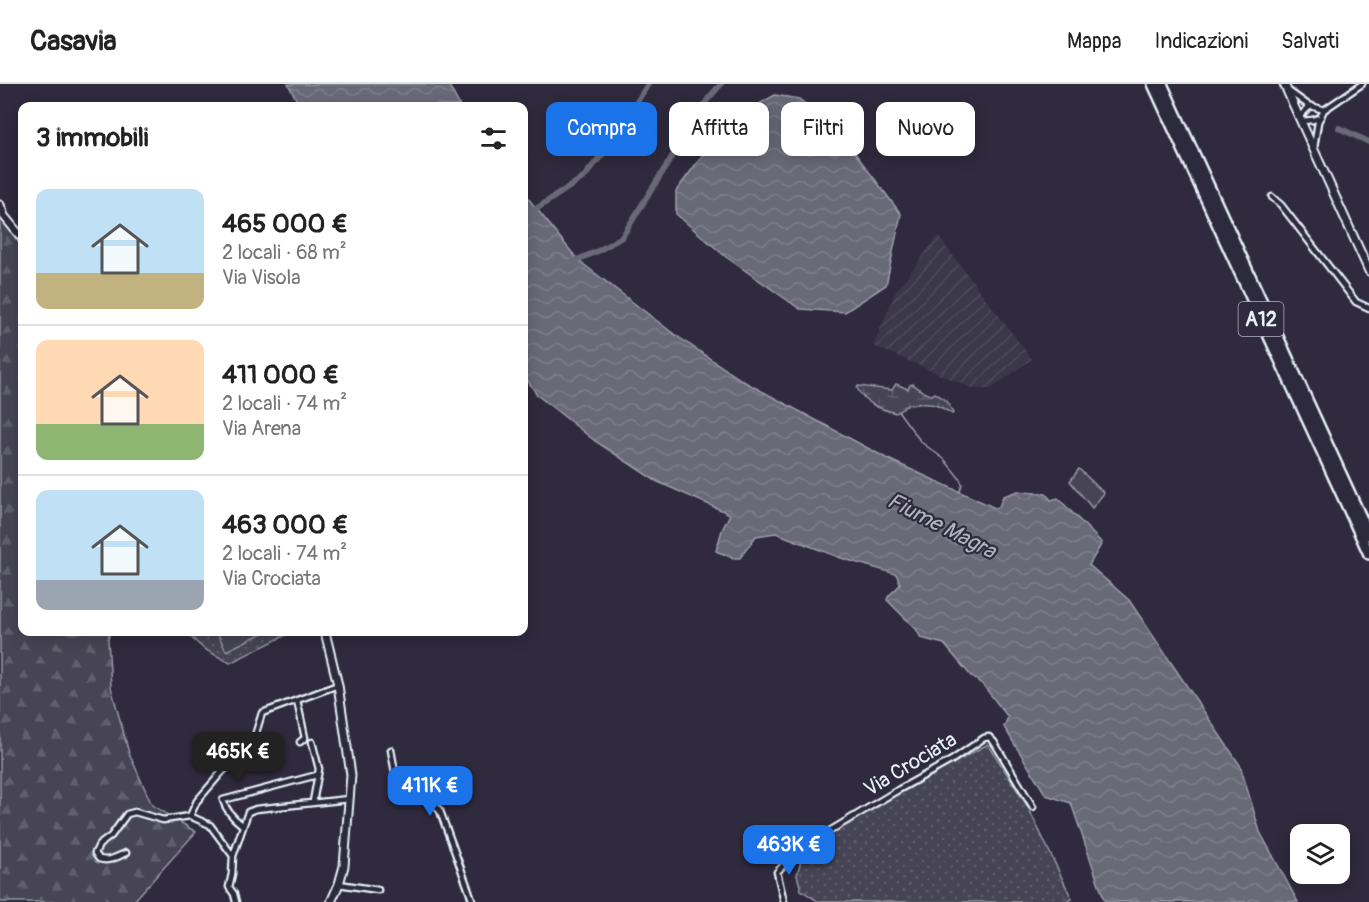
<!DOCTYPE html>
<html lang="it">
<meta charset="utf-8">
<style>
:root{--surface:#fff;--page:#f2f2f2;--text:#222;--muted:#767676;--line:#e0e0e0;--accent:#1a73e8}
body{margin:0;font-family:Pangolin,sans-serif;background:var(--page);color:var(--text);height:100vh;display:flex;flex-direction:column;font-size:22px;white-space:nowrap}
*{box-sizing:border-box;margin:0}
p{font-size:20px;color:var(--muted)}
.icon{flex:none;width:33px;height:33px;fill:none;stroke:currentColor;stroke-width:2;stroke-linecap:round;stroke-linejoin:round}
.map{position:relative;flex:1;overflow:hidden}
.panel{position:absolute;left:18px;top:18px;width:510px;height:534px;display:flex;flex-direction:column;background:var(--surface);border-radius:12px;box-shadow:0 3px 15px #0003}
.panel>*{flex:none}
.banner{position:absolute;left:546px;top:18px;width:570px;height:54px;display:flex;gap:12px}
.buttons{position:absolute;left:1290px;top:740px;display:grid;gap:12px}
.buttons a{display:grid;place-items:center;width:60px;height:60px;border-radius:12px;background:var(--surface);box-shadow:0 3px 15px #0003;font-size:30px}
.price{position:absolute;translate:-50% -51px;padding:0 14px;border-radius:12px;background:var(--accent);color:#fff;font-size:20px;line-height:39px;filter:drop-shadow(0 2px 3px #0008)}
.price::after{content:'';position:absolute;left:50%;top:36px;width:18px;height:14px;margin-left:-9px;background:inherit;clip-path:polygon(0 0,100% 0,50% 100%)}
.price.active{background:#222;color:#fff}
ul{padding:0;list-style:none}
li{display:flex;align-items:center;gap:18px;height:150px;padding:0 18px}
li+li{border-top:2px solid var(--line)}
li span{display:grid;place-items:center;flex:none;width:168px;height:120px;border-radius:12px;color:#555}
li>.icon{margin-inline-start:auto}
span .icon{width:72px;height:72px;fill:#fffc;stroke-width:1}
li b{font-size:26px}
h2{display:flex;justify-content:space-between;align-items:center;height:72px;padding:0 18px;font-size:26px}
.chip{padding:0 21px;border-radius:12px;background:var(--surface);box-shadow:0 3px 15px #0003;font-size:21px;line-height:54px}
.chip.active{background:var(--accent);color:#fff}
header{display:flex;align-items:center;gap:36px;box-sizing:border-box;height:84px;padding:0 30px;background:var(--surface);border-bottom:2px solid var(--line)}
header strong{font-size:28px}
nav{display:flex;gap:33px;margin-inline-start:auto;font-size:21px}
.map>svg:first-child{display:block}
</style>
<header>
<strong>Casavia</strong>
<nav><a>Mappa</a><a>Indicazioni</a><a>Salvati</a></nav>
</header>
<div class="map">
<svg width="1369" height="818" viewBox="0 0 1369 818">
<defs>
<pattern id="industrial-furrows" width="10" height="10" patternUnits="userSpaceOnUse" patternTransform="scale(1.5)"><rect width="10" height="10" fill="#3b3749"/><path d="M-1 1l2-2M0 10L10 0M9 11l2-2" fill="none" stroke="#4e4b5b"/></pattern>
<pattern id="forest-firs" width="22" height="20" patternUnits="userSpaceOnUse" patternTransform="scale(1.5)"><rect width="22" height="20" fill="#464455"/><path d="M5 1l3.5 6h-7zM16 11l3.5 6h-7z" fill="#615f6e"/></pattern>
<pattern id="wetland-marsh" width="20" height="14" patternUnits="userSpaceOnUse" patternTransform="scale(1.5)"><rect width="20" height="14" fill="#464455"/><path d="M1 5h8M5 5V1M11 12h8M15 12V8" fill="none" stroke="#615f6e"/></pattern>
<pattern id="park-dots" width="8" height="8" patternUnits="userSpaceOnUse" patternTransform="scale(1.5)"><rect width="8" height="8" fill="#464455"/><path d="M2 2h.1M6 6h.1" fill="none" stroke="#615f6e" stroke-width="1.8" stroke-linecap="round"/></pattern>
<pattern id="water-waves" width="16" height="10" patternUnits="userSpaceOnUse" patternTransform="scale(1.5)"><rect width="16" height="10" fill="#696978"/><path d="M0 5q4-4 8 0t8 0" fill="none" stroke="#7e7f8c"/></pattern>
</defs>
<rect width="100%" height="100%" fill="#2f2a3d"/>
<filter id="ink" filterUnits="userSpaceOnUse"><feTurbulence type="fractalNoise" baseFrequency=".0167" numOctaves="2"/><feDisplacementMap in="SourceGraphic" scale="12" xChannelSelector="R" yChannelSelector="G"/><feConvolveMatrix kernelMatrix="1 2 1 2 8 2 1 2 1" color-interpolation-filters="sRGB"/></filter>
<g filter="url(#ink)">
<!-- industrial -->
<path fill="url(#industrial-furrows)" d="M 938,152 L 1032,275 L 991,305 L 974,305 L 873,262 L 896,207 Z"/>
<!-- forest -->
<path fill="url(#forest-firs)" stroke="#979aa6" stroke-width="1.5" d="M 0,128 L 5,139 L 22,163 L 22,548 L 110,548 L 108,555 L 111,603 L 129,669 L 152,721 L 196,748 L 133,818 L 0,818 Z"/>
<!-- wetland -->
<path fill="url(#wetland-marsh)" stroke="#979aa6" stroke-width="1.5" d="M 896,300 L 908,305 L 910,301 L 912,300 C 921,304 920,309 932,311 L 935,309 L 947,317 L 953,329 L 952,330 C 933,317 928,320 909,320 L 896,329 C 880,325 865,320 857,304 L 858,302 L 892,306 Z"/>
<!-- park -->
<path fill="url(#park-dots)" stroke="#979aa6" stroke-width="1.5" d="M 185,548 L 292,548 L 230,579 L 204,565 Z
M 988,660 L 1029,725 L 1072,815 L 1061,818 L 819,818 L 801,806 L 797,791 L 803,769 L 861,731 Z"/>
<!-- garden -->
<path fill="#464455" stroke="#979aa6" stroke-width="1.5" d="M 1079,385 L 1104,409 L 1092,424 L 1070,397 Z
M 217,548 L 263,548 L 263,549 L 226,567 Z"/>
<!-- water -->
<path fill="url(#water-waves)" stroke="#9c9fab" stroke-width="1.5" d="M 288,0 L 448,0 L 460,22 L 300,22 Z
M 775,11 L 799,15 L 836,44 L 901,130 L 886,201 L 845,228 L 800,225 L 726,173 L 676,130 L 676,107 L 727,38 Z
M 524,109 L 578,176 L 674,250 L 743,297 L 888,375 L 995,424 L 999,423 L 1003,412 L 1018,407 L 1046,410 L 1051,416 L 1058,414 L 1102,459 L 1089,481 L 1129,516 L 1240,681 L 1260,748 L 1298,818 L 1105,818 L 1071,719 L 1046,711 L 1004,643 L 1008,633 L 983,601 L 971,592 L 944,560 L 921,554 L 916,545 L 887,516 C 888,508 898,507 900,499 L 896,490 L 841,474 L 776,449 L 756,452 L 740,474 L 733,474 L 716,467 L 722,446 L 730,430 L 656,397 L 595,357 L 537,311 L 524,291 Z"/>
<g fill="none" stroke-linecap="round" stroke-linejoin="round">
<!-- stream -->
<path stroke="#9c9fab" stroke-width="1.5" d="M 899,328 L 921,358 L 944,375 L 960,395 L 962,400 L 960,407"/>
<!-- canal -->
<path stroke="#696978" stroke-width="6" d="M 1339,44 L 1369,58
M 524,133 L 584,93 L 613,57 L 648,0
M 572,178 L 598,167 L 622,153 L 708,15 L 721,0"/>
<!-- minor casing -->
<g stroke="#e8f1f8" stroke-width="9">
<path id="minor" d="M 1290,8 L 1308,21 L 1324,26
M 1324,26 L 1362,0
M 1299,33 L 1308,24 L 1312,22
M 1301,37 L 1313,36 L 1321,33
M 1314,64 L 1318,38 L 1324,26
M 1272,113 L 1281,121 L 1356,218 L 1369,224
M 297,616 L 305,654 L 300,658
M 312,658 L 319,685 L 313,718
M 391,666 L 398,705 L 405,709 L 422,709 L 427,711 L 440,727 L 473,818
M 190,732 L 197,717 L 222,688 L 253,658 L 262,629 L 338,601
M 190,732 L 210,741 L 233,772
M 242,741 C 233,734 226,727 223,716 L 317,691
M 126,769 C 116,773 110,778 99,775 L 95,769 L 99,761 L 111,752 L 127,730 L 135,728 L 163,736 L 190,732
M 339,800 L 378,806
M 236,818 L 234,810 L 229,803 L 232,790 L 233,772 L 248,728 L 256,725 L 349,715
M 784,818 L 777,788 L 798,766 L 898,706 L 952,676 L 984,654 L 989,653 L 994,658 L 1033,723"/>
</g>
<!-- secondary casing -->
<g stroke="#e8f1f8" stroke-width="11">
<path id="secondary" d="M 1284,0 L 1369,187
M 0,121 L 4,132 L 22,154
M 325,548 L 338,601 L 351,691 L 344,782 L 339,800 L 331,818"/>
</g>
<!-- motorway casing -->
<g stroke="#e8f1f8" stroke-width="14">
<path id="motorway" d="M 1153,0 L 1369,470
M 1162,0 L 1369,451"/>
</g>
<!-- minor -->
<use href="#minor" stroke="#2f2a3d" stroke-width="4.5"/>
<!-- secondary -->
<use href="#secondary" stroke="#2f2a3d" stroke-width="7"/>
<!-- motorway -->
<use href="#motorway" stroke="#2f2a3d" stroke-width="9"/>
</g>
</g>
<g text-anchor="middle" stroke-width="4.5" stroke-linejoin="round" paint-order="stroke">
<!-- shield labels -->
<rect fill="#2f2a3d" stroke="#b0b5c0" stroke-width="1.5" x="1238.5" y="218" width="45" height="34" rx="4.5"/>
<g font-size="20" font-weight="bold" fill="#e8f1f8">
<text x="1261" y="242">A12</text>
</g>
<!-- street labels -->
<g font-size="21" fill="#e8f1f8" stroke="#2f2a3d">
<text transform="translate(910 680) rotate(-31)" y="7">Via Crociata</text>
</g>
<!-- water labels -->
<g font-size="22" font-style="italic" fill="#afb4be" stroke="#2f2a3d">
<text transform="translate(942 441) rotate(27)" y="8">Fiume Magra</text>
</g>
</g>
</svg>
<div class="buttons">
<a><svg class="icon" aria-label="layers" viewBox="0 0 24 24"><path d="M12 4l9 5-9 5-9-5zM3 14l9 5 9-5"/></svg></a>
</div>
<b class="price active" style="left:238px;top:699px">465K €</b>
<b class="price" style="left:430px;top:733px">411K €</b>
<b class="price" style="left:789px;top:792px">463K €</b>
<div class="banner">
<a class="chip active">Compra</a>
<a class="chip">Affitta</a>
<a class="chip">Filtri</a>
<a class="chip">Nuovo</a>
</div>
<section class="panel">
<h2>3 immobili<svg class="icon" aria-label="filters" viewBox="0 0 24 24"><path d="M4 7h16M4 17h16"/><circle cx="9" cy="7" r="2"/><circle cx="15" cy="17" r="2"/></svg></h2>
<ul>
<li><span style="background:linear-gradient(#bfe0f5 70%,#c2b280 0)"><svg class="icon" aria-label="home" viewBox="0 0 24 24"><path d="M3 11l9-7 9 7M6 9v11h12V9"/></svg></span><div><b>465 000 €</b><p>2 locali · 68 m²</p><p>Via Visola</p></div></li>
<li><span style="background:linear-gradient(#ffd9b3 70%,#8fb573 0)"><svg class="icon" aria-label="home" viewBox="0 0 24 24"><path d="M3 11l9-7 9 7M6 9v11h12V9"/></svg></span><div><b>411 000 €</b><p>2 locali · 74 m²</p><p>Via Arena</p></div></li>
<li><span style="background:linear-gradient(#bfe0f5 75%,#9aa5b1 0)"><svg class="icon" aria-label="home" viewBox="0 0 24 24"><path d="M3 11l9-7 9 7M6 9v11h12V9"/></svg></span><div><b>463 000 €</b><p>2 locali · 74 m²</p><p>Via Crociata</p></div></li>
</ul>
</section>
</div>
